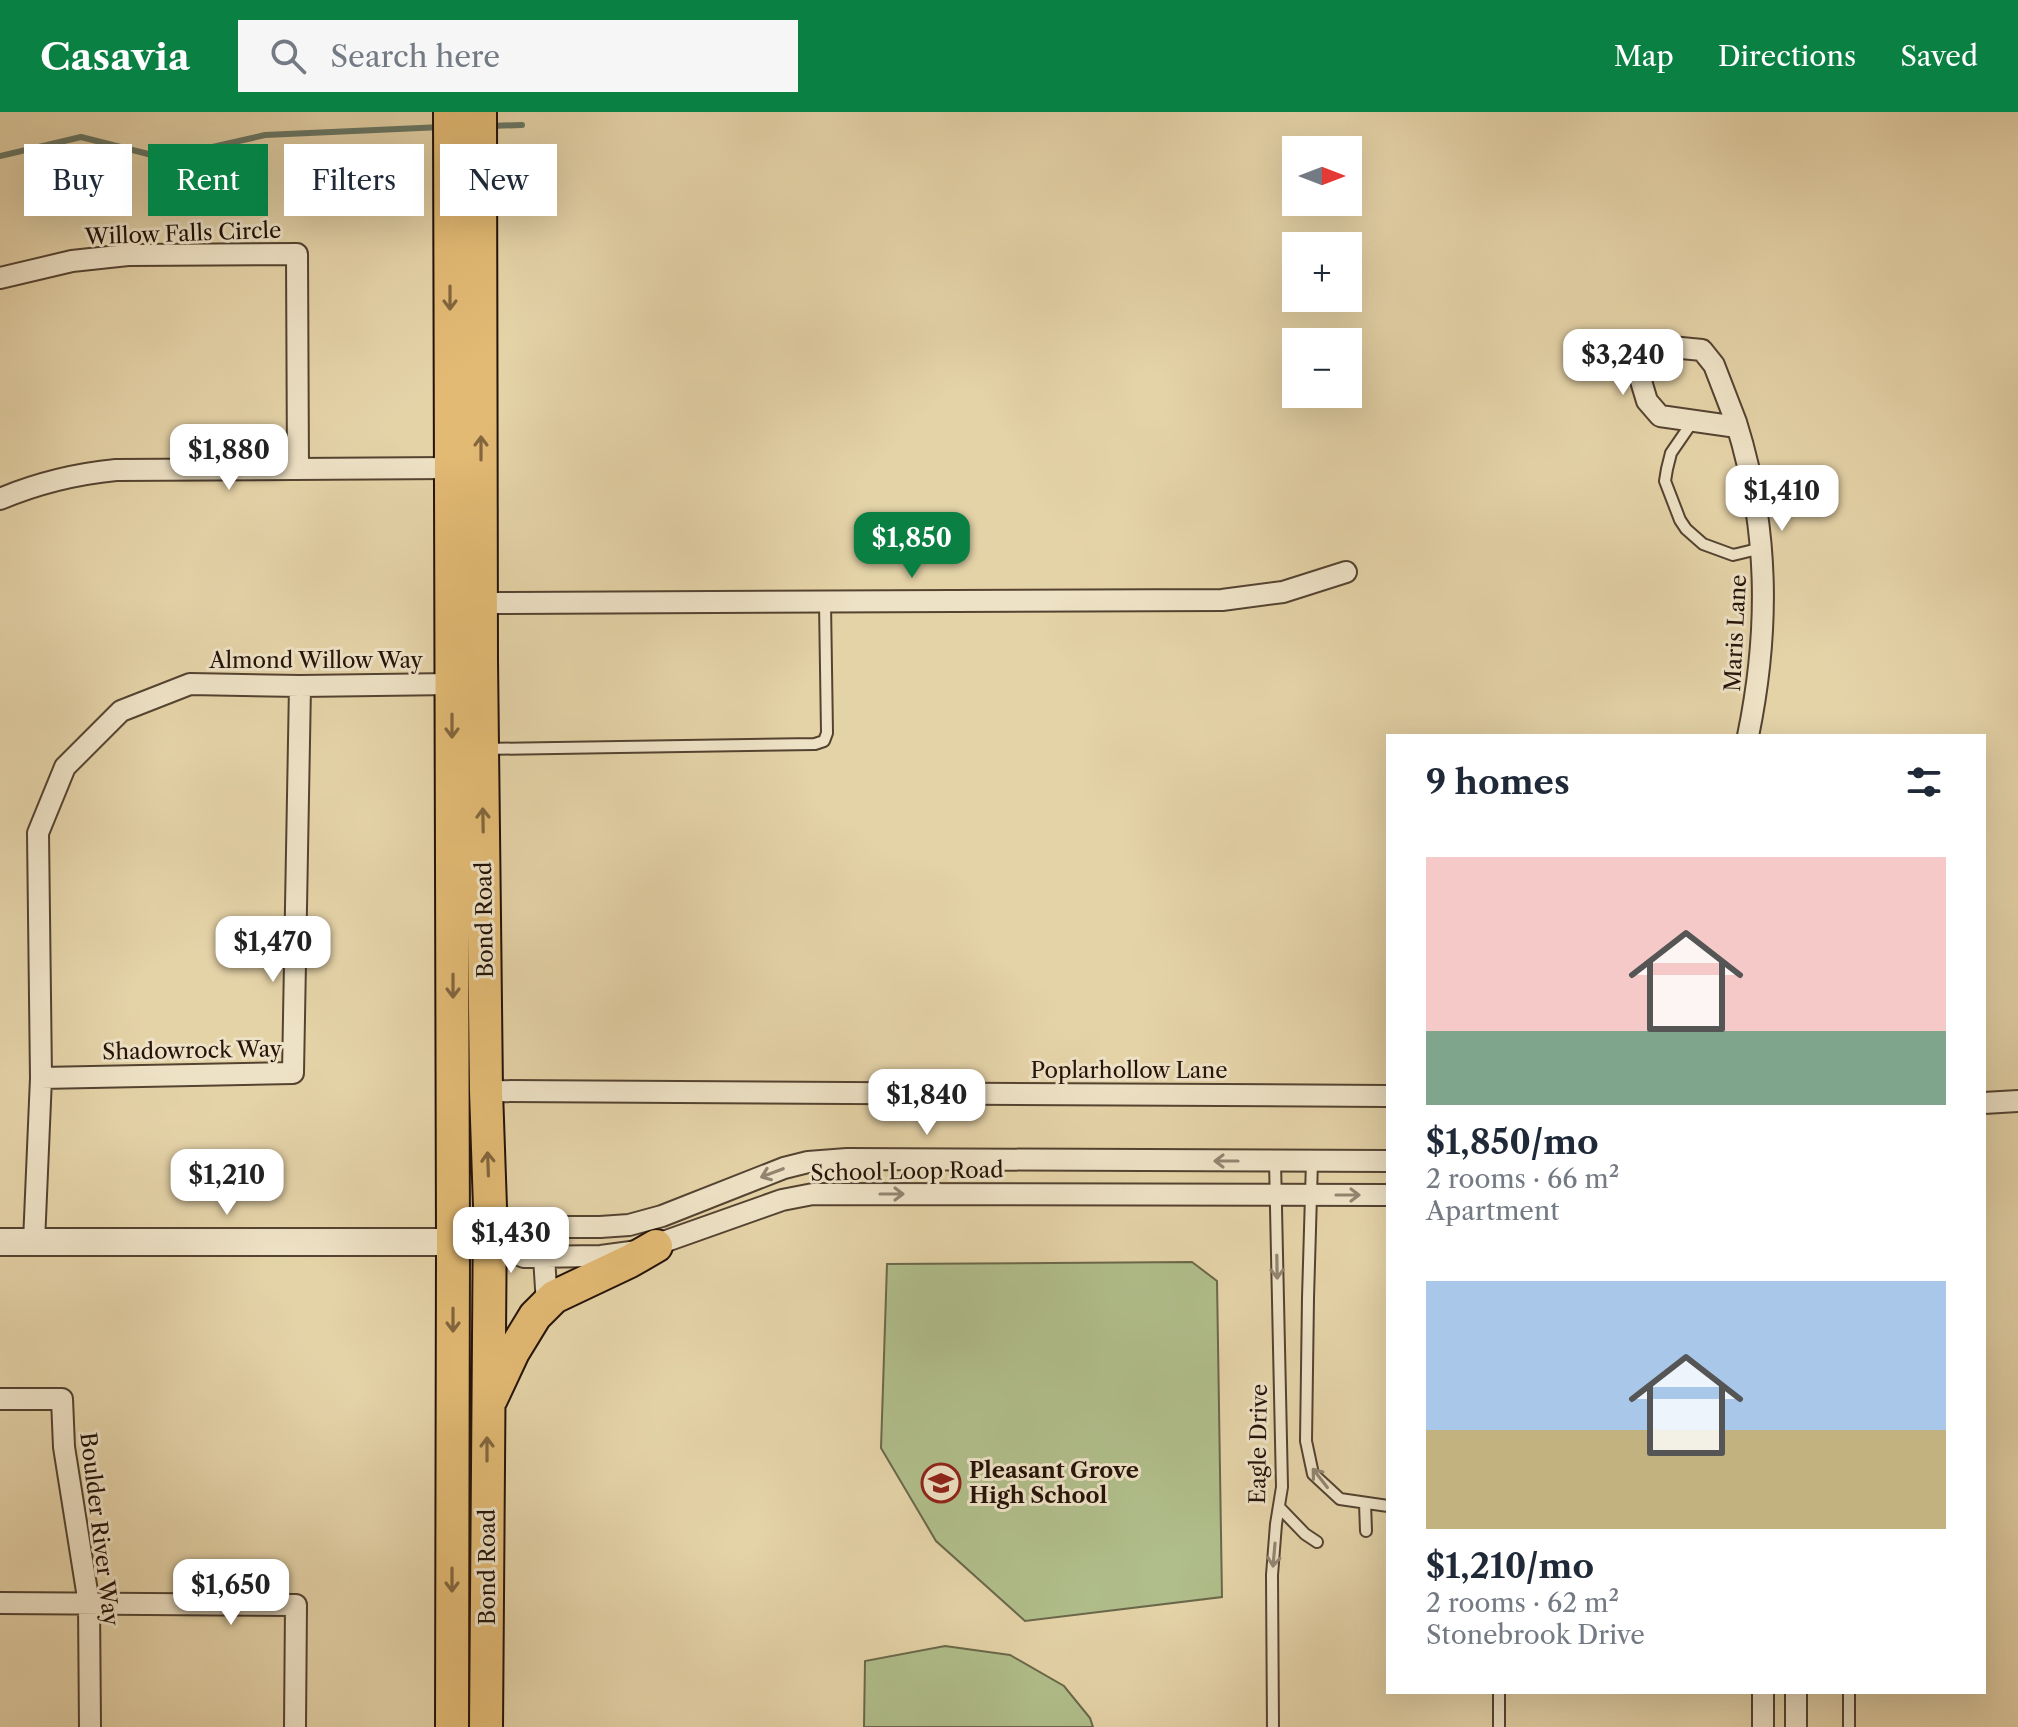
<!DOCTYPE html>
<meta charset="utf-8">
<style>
:root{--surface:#fff;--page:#f6f6f7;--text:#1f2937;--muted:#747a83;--accent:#0b8043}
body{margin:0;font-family:"Libre Caslon Text",serif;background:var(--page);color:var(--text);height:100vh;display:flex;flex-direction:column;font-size:30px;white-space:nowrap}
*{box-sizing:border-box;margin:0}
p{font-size:26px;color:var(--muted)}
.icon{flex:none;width:44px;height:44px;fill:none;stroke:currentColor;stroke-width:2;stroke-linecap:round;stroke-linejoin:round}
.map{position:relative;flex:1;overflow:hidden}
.panel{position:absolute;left:1386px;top:622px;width:600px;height:960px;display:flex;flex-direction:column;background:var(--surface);border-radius:0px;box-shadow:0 8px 32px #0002}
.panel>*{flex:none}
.guide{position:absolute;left:24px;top:32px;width:760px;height:72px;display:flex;gap:16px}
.needle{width:52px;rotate:90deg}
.controls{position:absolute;left:1282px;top:24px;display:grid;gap:16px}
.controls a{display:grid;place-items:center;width:80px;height:80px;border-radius:0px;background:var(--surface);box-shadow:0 8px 32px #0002;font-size:40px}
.price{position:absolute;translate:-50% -68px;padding:0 18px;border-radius:16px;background:#fff;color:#222;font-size:26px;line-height:52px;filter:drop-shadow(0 2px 4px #0008)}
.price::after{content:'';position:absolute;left:50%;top:48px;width:24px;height:18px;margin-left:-12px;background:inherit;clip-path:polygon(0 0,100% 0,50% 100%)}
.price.selected{background:var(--accent);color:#fff}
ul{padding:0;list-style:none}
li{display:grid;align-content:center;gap:16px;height:424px;padding:0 40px}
li span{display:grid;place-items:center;height:248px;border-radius:0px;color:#555}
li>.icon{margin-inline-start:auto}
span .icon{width:144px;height:144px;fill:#fffc;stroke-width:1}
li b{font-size:34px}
h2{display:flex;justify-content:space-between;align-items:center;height:96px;padding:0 40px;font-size:34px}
.chip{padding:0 28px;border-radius:0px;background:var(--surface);box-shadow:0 8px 32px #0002;font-size:28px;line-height:72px}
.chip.selected{background:var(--accent);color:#fff}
header{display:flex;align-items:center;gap:48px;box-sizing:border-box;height:112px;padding:0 40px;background:var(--accent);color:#fff}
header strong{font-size:38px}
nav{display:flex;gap:44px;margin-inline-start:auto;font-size:28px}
.search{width:560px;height:72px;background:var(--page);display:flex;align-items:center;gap:20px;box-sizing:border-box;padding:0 28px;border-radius:0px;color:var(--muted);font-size:30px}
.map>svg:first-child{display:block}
</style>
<header>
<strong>Casavia</strong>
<div class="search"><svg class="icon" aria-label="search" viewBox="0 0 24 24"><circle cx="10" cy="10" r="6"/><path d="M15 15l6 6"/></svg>Search here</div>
<nav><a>Map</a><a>Directions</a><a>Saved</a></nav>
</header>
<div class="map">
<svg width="2018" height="1615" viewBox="0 0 2018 1615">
<rect width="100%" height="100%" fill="#e5d3a8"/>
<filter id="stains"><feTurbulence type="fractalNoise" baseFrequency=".0025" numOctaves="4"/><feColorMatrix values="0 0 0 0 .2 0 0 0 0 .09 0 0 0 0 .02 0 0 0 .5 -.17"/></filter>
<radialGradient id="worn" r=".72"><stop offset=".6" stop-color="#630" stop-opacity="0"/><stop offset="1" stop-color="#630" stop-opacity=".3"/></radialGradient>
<!-- green -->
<path fill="#b0be8b" stroke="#6a684a" stroke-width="2" d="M 1192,1150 L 1217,1169 L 1222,1485 L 1025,1509 L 936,1429 L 881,1336 L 887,1152 Z
M 945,1534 L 1010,1543 L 1064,1574 L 1090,1606 L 1093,1615 L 864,1615 L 865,1549 Z"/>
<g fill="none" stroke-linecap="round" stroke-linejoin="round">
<!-- stream -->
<path stroke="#697765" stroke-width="6" d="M 489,14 L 522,13
M 0,44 L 81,25 L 164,46 L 265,23 L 442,15"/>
<!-- service casing -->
<g stroke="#544331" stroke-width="14">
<path id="service" d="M 1693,309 L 1671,341 L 1667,357 L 1665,369 L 1680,408 L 1686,417 L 1703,432 L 1733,443 L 1762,436
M 484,637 L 815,632 L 824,629 L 827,621 L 825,491
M 1312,1049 L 1308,1186 L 1306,1329 L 1313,1362 L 1340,1387 L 1388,1394
M 1365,1391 L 1366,1419
M 1279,1395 L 1305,1422 L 1317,1430
M 1849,1580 L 1849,1615
M 1273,1615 L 1272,1463 L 1276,1412 L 1282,1375 L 1275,1049
M 1499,1615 L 1499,1580"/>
</g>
<!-- minor casing -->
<g stroke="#544331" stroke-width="24">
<path id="minor" d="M 0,166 L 72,149 L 128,143 L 297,142 L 298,357
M 1737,315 L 1660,304 L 1647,289 L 1641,269 L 1651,246 L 1671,235 L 1702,238 L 1714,253 L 1736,310 C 1769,415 1770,517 1748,624
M 0,387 C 38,371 75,362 116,358 L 451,356
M 481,491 L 1222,488 L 1283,480 L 1346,460
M 41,966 L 293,961 L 300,574
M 486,979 L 1388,984
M 1984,991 L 2018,989
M 34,1130 L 41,966 L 38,721 L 65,655 L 121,599 L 190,572 L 300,574 L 452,572
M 489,1130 L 524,1115 L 600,1115 L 629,1113 L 662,1104 L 784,1056 L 808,1050 L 847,1047 L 1388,1049
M 489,1130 L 524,1145 L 601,1144 L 638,1139 L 782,1088 L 813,1082 L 1388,1083
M 544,1145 L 547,1192
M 0,1287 L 62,1287 L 64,1335 L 89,1492 L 90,1615
M 0,1491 L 296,1493 L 295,1615
M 1763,1615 L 1763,1580
M 1796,1615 L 1796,1580"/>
</g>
<!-- tertiary casing -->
<g stroke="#544331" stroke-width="30">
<path id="tertiary" d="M 0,1130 L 453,1130"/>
</g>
<!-- primary casing -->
<g stroke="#241309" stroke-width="36">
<path id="primary" d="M 450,0 L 453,1130 L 452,1615
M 480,0 L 481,548 L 486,979 L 490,1095 L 486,1615
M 491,1287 L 513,1240 L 535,1204 L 554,1185 L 630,1149 L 656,1134"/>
</g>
<!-- service -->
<use href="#service" stroke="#eee2c6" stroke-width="10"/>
<!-- minor -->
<use href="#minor" stroke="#eee2c6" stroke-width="20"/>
<!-- tertiary -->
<use href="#tertiary" stroke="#eee2c6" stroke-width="26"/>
<!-- primary -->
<use href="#primary" stroke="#e2ba74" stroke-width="32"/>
</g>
<!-- one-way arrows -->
<defs><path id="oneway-shaft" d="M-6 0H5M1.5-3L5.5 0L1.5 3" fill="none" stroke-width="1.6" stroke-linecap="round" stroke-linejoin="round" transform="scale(2)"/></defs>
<g stroke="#83663e">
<use href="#oneway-shaft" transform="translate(450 186) rotate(90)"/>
<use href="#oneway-shaft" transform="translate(481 336) rotate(-90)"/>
<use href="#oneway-shaft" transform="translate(452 614) rotate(90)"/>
<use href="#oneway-shaft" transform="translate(483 708) rotate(-91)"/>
<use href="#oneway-shaft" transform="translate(453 874) rotate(90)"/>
<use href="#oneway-shaft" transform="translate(488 1052) rotate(-92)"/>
<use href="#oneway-shaft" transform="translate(453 1208) rotate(90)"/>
<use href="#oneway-shaft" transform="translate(487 1337) rotate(-90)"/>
<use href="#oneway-shaft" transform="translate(452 1468) rotate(90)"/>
</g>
<g stroke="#938571">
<use href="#oneway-shaft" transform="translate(1226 1049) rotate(-180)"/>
<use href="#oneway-shaft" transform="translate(772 1061) rotate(159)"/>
<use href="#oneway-shaft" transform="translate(892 1082)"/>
<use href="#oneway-shaft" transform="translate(1348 1083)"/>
<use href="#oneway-shaft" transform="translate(1277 1155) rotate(89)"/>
<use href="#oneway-shaft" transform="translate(1320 1366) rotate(-128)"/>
<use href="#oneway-shaft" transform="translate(1274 1443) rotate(95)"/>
</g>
<!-- icons -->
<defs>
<g id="school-ring" transform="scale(2)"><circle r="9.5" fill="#eee2c6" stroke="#8f2418" stroke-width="1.5"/><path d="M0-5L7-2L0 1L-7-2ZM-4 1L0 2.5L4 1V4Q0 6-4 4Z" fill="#8f2418"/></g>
</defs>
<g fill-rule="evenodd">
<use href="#school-ring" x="941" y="1371"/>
</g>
<g text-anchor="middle" stroke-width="6" stroke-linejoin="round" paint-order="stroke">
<!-- street labels -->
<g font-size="22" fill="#241309" stroke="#eee2c6">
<text transform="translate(183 121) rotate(-2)" y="8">Willow Falls Circle</text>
<text transform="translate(1735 521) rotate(-87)" y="8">Maris Lane</text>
<text x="316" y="556">Almond Willow Way</text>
<text transform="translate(484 808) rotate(-91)" y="8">Bond Road</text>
<text transform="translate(192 938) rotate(-1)" y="8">Shadowrock Way</text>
<text x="1129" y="966">Poplarhollow Lane</text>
<text transform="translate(907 1059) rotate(-1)" y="8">School Loop Road</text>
<text transform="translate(1258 1332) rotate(-89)" y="8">Eagle Drive</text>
<text transform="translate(100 1417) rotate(83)" y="8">Boulder River Way</text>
<text transform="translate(487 1455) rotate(-90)" y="8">Bond Road</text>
</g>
<!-- poi labels -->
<g font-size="22" font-weight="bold" fill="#241309" stroke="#eee2c6" text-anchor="start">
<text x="969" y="1366">Pleasant Grove<tspan x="969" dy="25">High School</tspan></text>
</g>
</g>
<rect width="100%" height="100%" filter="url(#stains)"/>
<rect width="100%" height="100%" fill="url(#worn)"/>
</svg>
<div class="controls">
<a><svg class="needle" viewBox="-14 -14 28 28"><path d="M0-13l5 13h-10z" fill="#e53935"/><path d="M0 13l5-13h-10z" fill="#747a83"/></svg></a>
<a>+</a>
<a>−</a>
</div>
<b class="price" style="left:1623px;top:285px">$3,240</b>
<b class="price" style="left:229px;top:380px">$1,880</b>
<b class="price" style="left:1782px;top:421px">$1,410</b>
<b class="price selected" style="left:912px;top:468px">$1,850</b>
<b class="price" style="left:273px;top:872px">$1,470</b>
<b class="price" style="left:927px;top:1025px">$1,840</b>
<b class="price" style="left:227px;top:1105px">$1,210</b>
<b class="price" style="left:511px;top:1163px">$1,430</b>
<b class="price" style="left:231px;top:1515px">$1,650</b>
<div class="guide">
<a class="chip">Buy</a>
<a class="chip selected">Rent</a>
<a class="chip">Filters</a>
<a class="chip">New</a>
</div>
<section class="panel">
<h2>9 homes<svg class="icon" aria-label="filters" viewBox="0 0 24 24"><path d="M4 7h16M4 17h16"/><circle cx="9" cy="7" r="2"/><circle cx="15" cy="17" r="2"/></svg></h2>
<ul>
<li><span style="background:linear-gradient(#f6c9c9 70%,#7fa58c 0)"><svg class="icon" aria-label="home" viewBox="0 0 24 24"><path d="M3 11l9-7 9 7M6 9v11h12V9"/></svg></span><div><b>$1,850/mo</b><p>2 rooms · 66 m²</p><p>Apartment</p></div></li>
<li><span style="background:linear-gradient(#a9c7e8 60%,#c2b280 0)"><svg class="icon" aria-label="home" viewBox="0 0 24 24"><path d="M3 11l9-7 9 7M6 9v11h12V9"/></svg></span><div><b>$1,210/mo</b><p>2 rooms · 62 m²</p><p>Stonebrook Drive</p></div></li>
</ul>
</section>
</div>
